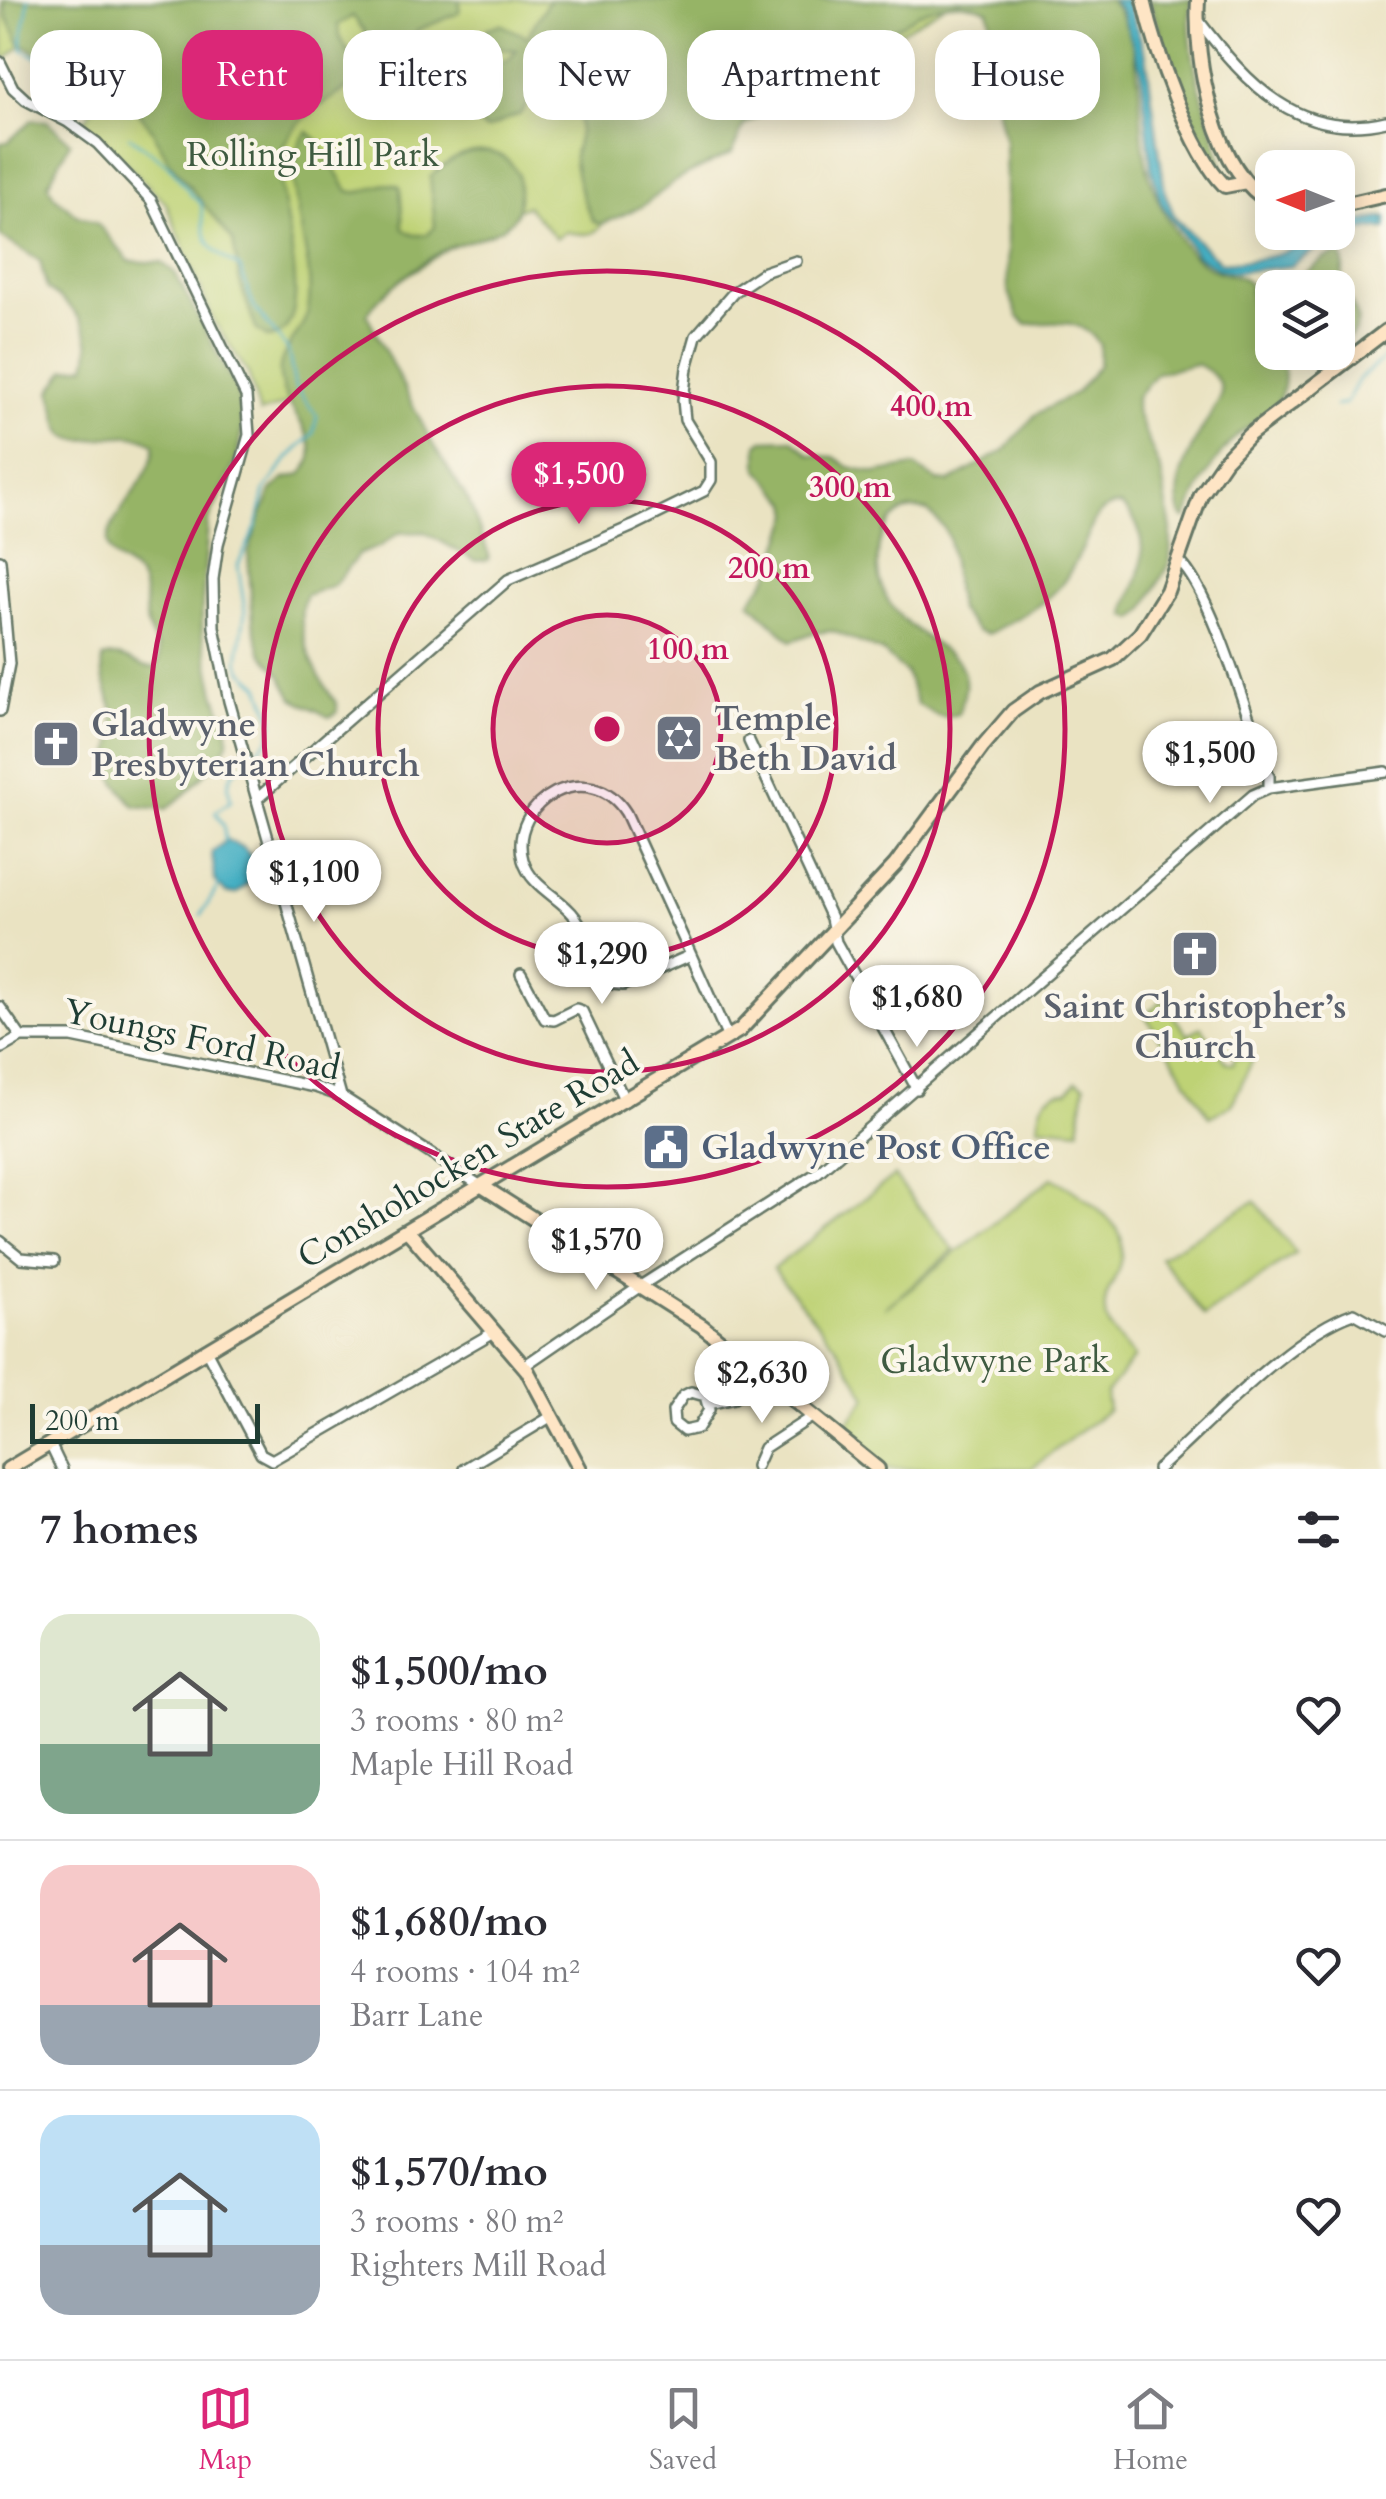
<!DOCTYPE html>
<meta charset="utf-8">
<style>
:root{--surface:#fff;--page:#f7f7f7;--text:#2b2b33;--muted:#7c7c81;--line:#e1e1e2;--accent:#db2777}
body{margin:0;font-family:Cardo,serif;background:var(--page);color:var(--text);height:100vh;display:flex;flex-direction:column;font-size:38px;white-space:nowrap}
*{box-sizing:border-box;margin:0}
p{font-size:32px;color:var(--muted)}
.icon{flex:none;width:55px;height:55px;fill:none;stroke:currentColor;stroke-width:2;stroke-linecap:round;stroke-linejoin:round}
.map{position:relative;height:1469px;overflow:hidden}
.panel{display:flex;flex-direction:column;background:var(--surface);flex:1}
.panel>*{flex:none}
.banner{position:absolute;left:30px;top:30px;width:1328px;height:90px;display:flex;gap:20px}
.needle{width:65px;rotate:271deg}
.fabs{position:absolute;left:1255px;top:150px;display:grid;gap:20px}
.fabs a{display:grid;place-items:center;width:100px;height:100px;border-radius:20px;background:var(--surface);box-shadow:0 5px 25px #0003;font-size:50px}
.scale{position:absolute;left:30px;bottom:25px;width:230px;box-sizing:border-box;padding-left:10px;border:5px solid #1f3d34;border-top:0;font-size:28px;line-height:35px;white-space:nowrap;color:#1f3d34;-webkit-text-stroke:8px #fbf7ec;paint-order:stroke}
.price{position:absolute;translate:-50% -85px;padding:0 22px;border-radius:35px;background:#fff;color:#222;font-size:32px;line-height:65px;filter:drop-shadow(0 2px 5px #0008)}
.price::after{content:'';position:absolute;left:50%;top:60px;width:30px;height:22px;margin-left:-15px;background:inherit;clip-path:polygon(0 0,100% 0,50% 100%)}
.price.current{background:var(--accent);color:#fff}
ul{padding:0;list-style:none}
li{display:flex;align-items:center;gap:30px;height:250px;padding:0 40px}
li+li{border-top:2px solid var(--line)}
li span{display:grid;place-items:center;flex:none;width:280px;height:200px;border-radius:30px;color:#555}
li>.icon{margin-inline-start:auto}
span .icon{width:120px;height:120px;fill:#fffc;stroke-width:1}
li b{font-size:42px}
h2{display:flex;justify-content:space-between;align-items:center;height:120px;padding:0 40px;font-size:42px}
.pill{padding:0 35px;border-radius:30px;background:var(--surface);box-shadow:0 5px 25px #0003;font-size:35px;line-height:90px}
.pill.current{background:var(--accent);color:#fff}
.menu{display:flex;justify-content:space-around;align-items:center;height:140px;border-top:2px solid var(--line);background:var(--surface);font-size:28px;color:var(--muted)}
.menu a{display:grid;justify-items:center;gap:5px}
.menu .current{color:var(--accent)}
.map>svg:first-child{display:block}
</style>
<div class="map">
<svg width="1386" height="1469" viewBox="0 0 1386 1469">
<rect width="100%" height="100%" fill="#fbf7ec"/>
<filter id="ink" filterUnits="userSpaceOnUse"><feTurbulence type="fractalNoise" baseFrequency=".01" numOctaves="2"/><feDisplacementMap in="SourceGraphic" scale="20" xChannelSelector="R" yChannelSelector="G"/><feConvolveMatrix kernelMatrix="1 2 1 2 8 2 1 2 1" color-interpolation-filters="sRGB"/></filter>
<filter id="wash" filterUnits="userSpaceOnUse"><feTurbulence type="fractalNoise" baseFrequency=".0048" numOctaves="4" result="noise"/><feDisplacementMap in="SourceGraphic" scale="40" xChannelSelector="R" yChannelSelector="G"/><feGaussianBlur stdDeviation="2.25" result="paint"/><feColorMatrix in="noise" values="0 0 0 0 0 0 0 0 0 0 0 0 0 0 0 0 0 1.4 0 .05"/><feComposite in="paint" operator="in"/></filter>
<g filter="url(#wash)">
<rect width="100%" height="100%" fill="#eae3c2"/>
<!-- green -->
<path fill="#bed275" stroke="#6e8854" stroke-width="2.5" d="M 2,0 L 954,0 L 592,216 L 594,222 L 602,224 C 594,238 579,234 566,232 L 556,238 L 527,206 L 518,209 L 517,203 L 352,312 L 386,371 L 260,413 L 248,373 L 214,322 L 166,203 L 84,122 L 114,75 L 31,36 L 4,61 Z
M 1162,1001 L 1188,1035 L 1201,1027 L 1226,1062 L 1233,1064 L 1235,1056 L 1253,1059 L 1232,1104 L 1210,1117 L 1145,1015 Z
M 1076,1081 L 1085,1085 L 1079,1130 L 1038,1126 C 1040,1104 1044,1092 1068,1091 Z
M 894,1176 L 954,1250 L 885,1308 L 1052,1178 C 1070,1187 1117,1219 1121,1238 C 1123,1248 1121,1260 1118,1269 C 1113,1286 1103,1293 1105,1313 C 1108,1331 1123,1344 1134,1358 L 1106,1393 L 1108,1410 L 1031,1469 L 886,1469 L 842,1431 L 867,1397 L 836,1346 L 773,1269 Z
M 1255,1201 L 1296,1253 L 1204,1316 L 1160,1257 Z"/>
<!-- forest -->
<path fill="#96b466" stroke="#5a784d" stroke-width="2.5" d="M 4,0 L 460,0 L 459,13 L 418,30 L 397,59 L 379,51 L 353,16 L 338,25 L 339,37 L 362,72 L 358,81 C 329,102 292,117 281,153 C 270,193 327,329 268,338 L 256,329 L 240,283 L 233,241 L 169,161 L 151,128 L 130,101 L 117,93 L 93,79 L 53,64 L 19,42 L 7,17 Z
M 549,0 L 1110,0 C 1147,43 1136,105 1145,156 C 1150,187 1164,215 1181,241 C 1190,255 1207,269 1223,273 C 1237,276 1240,275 1250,285 L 1251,310 L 1260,324 L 1267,322 L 1272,307 L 1272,352 L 1283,353 C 1289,419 1267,404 1231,442 C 1210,465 1197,489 1186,518 L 1182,517 C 1167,474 1201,435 1220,398 C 1225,381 1210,371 1196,364 L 1156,373 L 1136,398 L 1136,411 L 1161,471 L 1171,530 L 1170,561 L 1144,610 L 1134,619 L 1127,616 C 1125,602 1134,591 1138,578 C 1146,553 1143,520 1120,505 C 1091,505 1090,539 1078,557 C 1073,566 1068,577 1061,585 C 1043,607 1012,620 988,634 L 977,631 L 958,609 L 949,539 L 944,528 L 928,511 C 911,506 898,510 888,525 C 878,540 877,554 878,571 C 882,615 926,636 958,661 C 970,679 965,695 958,714 L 945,717 L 934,714 L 917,704 L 906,673 L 883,652 L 833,631 L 813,633 L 791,641 L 750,602 L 770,574 L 791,514 L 789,503 L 758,468 L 758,444 L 763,440 L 792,439 L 811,455 L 834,457 L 849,467 L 876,473 L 914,466 L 938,481 L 949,482 L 1006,449 L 1035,415 L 1077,392 L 1099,365 L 1100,345 C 1080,316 1057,323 1026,324 L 1018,317 L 1008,290 L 1005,142 L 993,88 L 994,38 L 988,10 C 964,0 939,3 916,15 L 744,124 L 732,153 L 680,178 L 641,207 L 602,224 L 594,222 C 584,205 577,182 574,162 C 572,148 583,137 578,115 L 552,111 L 537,102 L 530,101 L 519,115 C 507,117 499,125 486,129 C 463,113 436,86 461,58 C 478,55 486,66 509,60 L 516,50 L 502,49 L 487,39 L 486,29 L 500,24 L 527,37 Z
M 1149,0 L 1191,0 C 1185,45 1200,91 1214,133 C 1217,144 1217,153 1222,164 L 1219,167 L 1215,167 L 1180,91 Z
M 32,120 L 47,121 L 70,142 L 48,184 L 54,196 L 78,216 L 97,223 L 129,261 L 162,263 L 175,273 L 238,393 L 242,428 L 237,458 L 208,522 L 202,608 L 202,634 L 215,693 L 228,730 L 228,742 L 221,757 L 184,795 L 166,809 L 135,806 C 92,761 120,760 113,712 C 109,692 100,680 103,658 C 129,650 133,670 155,667 C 159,661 160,662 159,653 C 158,643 149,635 147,625 C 144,611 147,592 140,579 C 133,566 111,561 108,546 C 102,521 158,475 154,444 C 130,422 74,454 62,431 C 56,420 56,404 51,391 L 66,369 L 86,366 C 97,331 74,306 47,289 L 40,261 L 0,236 L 0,143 L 8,142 Z
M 308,132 L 317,140 L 348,191 C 367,197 382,177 400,187 L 403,229 L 414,235 L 426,235 L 435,227 L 430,177 C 456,152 495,136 518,173 C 519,187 522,209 512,220 C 499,234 471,240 454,246 C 433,253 375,296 367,315 L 432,443 L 469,502 L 489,555 L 488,560 L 476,561 L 424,532 L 399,533 L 379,547 L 359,554 L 334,585 L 306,595 C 291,629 317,677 337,704 L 337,713 L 329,717 L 293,698 L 280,674 L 261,652 L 253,622 L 248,554 L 256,529 L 271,491 L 284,479 L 300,475 C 332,446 289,416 282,387 C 273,354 293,347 305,319 C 311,307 310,287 309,274 C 306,237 277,159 308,132 Z
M 1341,253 C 1347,265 1340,273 1343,285 C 1348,305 1368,318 1350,337 L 1338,333 L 1338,288 L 1287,287 L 1325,258 Z"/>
<!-- water -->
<path fill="#44afc3" stroke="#32767c" stroke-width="2.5" d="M 1113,0 L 1127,0 L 1146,55 L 1165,193 L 1175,218 L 1220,263 C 1242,262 1264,260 1285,252 C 1304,245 1316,232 1338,232 L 1338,225 L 1386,217 L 1386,229 L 1368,229 L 1328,241 L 1291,266 L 1235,272 L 1218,269 L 1196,255 L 1161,203 L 1151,167 L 1141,69 L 1122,13 Z
M 227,840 L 244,848 L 253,859 L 248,884 L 236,894 L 226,893 L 215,881 L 212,852 Z"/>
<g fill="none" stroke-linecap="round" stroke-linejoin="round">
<!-- stream -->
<path stroke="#44afc3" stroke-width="2.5" d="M 28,0 C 28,17 19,35 23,50 L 118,100 L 127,106 L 129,113
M 129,136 L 170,166 L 192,196 L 201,203 C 205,243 205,247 240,268 L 254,307 L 288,350 L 295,387 L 317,416 L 313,434 L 289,457 L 265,490 L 257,525 L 238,565 L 245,612 L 238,661 L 242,670 L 260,686 L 273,721 L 269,739 L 248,759
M 1336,406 L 1346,403 L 1359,379 L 1386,357
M 225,841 L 224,826 L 215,812 L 231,801 C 227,786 226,776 242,765
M 201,915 L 220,883"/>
</g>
</g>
<g filter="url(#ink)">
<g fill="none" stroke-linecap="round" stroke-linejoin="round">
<!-- street casing -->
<g stroke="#676" stroke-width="14">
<path id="street" d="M 1199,21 C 1247,84 1299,141 1386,121
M 0,62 L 13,88 L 26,100 L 68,122 L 97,143 L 151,200 L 246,396 L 249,435 L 218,544 L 213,579 L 214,627 L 229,701 L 341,1096
M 0,560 L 9,664 L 0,711
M 1179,561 C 1213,592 1250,727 1269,776 L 1269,788
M 749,741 L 831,918 L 836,942 L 917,1089
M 258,798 L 508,580 L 633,526 L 704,491 L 711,480 L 711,462 L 685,420 L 683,400 L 687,368 L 696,336 L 734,292 L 764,272 L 796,261
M 691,955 L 626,813 C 590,755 507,801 523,860 C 531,888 560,896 575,917 C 589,935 595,960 606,980 L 612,984 L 623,985 L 691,955 L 728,1038
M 521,974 L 545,1019 L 554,1020 L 576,1009 L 582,1011 L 625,1101
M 0,1007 L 21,1037
M 0,1049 L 21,1037 L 72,1037 L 315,1087 L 341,1096 L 481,1186
M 0,1241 L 21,1258 L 54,1261
M 206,1350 L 261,1454 L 272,1460 L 494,1332
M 524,1366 L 642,1285 L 817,1173 L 1253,795 L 1269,788 L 1386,772
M 691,1392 L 705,1396 L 709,1410 L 698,1428 L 684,1431 L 674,1423 L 673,1411 L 683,1396 Z
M 709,1404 L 734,1398 L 761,1374
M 50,1444 L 62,1469
M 756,1466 L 764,1448 L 813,1416
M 464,1469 L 552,1416
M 1158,1469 C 1210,1423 1290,1335 1354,1313 L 1386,1331"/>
</g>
<!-- secondary casing -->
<g stroke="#676" stroke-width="18">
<path id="secondary" d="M 1144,0 C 1155,49 1190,151 1225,186 L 1246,182
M 1198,0 C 1194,59 1214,173 1272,203
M 1338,206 L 1386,195
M 482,1186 L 702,1326 L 878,1469
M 407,1230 L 527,1370 L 580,1469
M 8,1469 L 740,1030 L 895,865 L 983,746 L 1013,711 L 1040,692 L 1113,659 L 1140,634 L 1167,591 L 1201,495 L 1225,460 L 1249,435 L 1386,331"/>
</g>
<!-- street -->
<use href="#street" stroke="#fff" stroke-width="9"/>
<!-- secondary -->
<use href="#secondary" stroke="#fee5c5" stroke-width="12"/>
</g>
</g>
<!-- distance rings -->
<circle cx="607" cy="729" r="114" fill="#c2185b" fill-opacity=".12"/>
<g fill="none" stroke="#c2185b" stroke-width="5">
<circle cx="607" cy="729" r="114"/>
<circle cx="607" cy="729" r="229"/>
<circle cx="607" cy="729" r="343"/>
<circle cx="607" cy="729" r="458"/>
</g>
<!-- icons -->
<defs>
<g id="synagogue-square" transform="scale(2.5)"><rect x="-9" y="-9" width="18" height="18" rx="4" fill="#6b7280" stroke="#fbf7ec"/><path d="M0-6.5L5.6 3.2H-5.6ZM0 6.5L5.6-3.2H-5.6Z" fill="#fff"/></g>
<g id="church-square" transform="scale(2.5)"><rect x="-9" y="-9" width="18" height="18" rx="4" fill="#6b7280" stroke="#fbf7ec"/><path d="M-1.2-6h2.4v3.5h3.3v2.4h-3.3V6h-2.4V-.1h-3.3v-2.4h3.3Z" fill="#fff"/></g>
<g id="civic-square" transform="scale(2.5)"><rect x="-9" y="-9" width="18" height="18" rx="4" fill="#5c6f8a" stroke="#fbf7ec"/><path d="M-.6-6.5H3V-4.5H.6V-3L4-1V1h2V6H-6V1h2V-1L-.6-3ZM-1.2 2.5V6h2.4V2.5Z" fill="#fff"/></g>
</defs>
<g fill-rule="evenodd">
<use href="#synagogue-square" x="679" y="738"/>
<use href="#church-square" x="56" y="744"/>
<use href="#church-square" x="1195" y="954"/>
<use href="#civic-square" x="666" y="1147"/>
</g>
<g text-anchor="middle" stroke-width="8" stroke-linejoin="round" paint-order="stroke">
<!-- park labels -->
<g font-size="35" fill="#3f5b41" stroke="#fbf7ec">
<text x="313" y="166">Rolling Hill Park</text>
<text x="995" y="1372">Gladwyne Park</text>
</g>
<!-- worship labels -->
<g font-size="35" font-weight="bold" fill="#5b616d" stroke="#fbf7ec" text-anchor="start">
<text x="714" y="730">Temple<tspan x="714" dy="40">Beth David</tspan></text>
<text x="91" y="736">Gladwyne<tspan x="91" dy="40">Presbyterian Church</tspan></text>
<text x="1195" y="1018" text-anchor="middle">Saint Christopher’s<tspan x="1195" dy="40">Church</tspan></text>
</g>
<!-- street labels -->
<g font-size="35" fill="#1f3d34" stroke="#fbf7ec">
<text transform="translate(202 1039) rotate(12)" y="12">Youngs Ford Road</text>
<text transform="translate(468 1159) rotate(-31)" y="12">Conshohocken State Road</text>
</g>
<!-- service labels -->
<g font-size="35" font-weight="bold" fill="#4e5e75" stroke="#fbf7ec" text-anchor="start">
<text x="701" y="1159">Gladwyne Post Office</text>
</g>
</g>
<circle cx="607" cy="729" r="15" fill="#c2185b" stroke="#fbf7ec" stroke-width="5"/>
<g font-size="30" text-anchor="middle" font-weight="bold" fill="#c2185b" stroke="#fbf7ec" stroke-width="8" stroke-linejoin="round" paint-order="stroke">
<text x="931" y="416">400 m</text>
<text x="850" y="497">300 m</text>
<text x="769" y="578">200 m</text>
<text x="688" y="659">100 m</text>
</g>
</svg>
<div class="fabs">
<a><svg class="needle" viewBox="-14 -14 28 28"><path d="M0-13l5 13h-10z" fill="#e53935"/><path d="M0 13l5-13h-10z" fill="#7c7c81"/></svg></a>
<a><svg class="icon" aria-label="layers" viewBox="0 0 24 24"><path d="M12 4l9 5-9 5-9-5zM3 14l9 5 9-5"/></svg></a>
</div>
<div class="scale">200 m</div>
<b class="price current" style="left:579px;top:527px">$1,500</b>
<b class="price" style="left:1210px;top:806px">$1,500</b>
<b class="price" style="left:314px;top:925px">$1,100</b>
<b class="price" style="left:602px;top:1007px">$1,290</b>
<b class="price" style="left:917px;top:1050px">$1,680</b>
<b class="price" style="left:596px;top:1293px">$1,570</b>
<b class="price" style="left:762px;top:1426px">$2,630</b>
<div class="banner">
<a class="pill">Buy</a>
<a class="pill current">Rent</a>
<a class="pill">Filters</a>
<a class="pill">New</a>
<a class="pill">Apartment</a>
<a class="pill">House</a>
</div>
</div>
<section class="panel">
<h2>7 homes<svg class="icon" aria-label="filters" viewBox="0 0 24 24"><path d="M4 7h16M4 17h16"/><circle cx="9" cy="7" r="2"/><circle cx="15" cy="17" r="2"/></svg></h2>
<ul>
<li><span style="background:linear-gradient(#dfe7d0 65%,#7fa58c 0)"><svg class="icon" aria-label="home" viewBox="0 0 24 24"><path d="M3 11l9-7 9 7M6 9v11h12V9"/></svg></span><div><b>$1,500/mo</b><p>3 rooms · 80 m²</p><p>Maple Hill Road</p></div><svg class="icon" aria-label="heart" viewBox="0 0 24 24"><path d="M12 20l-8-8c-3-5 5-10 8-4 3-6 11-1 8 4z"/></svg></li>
<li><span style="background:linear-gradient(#f6c9c9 70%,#9aa5b1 0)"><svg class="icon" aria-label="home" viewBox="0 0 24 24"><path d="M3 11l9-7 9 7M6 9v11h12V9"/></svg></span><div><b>$1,680/mo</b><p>4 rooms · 104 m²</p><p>Barr Lane</p></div><svg class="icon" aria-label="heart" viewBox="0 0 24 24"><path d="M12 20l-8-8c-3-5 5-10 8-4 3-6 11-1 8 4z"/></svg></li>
<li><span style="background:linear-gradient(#bfe0f5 65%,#9aa5b1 0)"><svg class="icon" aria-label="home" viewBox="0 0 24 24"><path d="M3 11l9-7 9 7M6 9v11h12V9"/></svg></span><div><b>$1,570/mo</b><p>3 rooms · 80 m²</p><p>Righters Mill Road</p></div><svg class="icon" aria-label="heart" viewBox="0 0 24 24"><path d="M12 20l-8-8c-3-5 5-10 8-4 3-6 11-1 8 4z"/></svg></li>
</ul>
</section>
<nav class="menu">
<a class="current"><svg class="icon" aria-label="map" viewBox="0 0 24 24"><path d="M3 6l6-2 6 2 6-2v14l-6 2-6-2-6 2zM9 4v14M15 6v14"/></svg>Map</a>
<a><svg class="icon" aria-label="saved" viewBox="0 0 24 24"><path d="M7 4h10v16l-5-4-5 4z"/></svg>Saved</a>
<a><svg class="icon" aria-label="home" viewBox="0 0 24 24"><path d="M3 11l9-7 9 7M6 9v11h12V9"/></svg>Home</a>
</nav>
